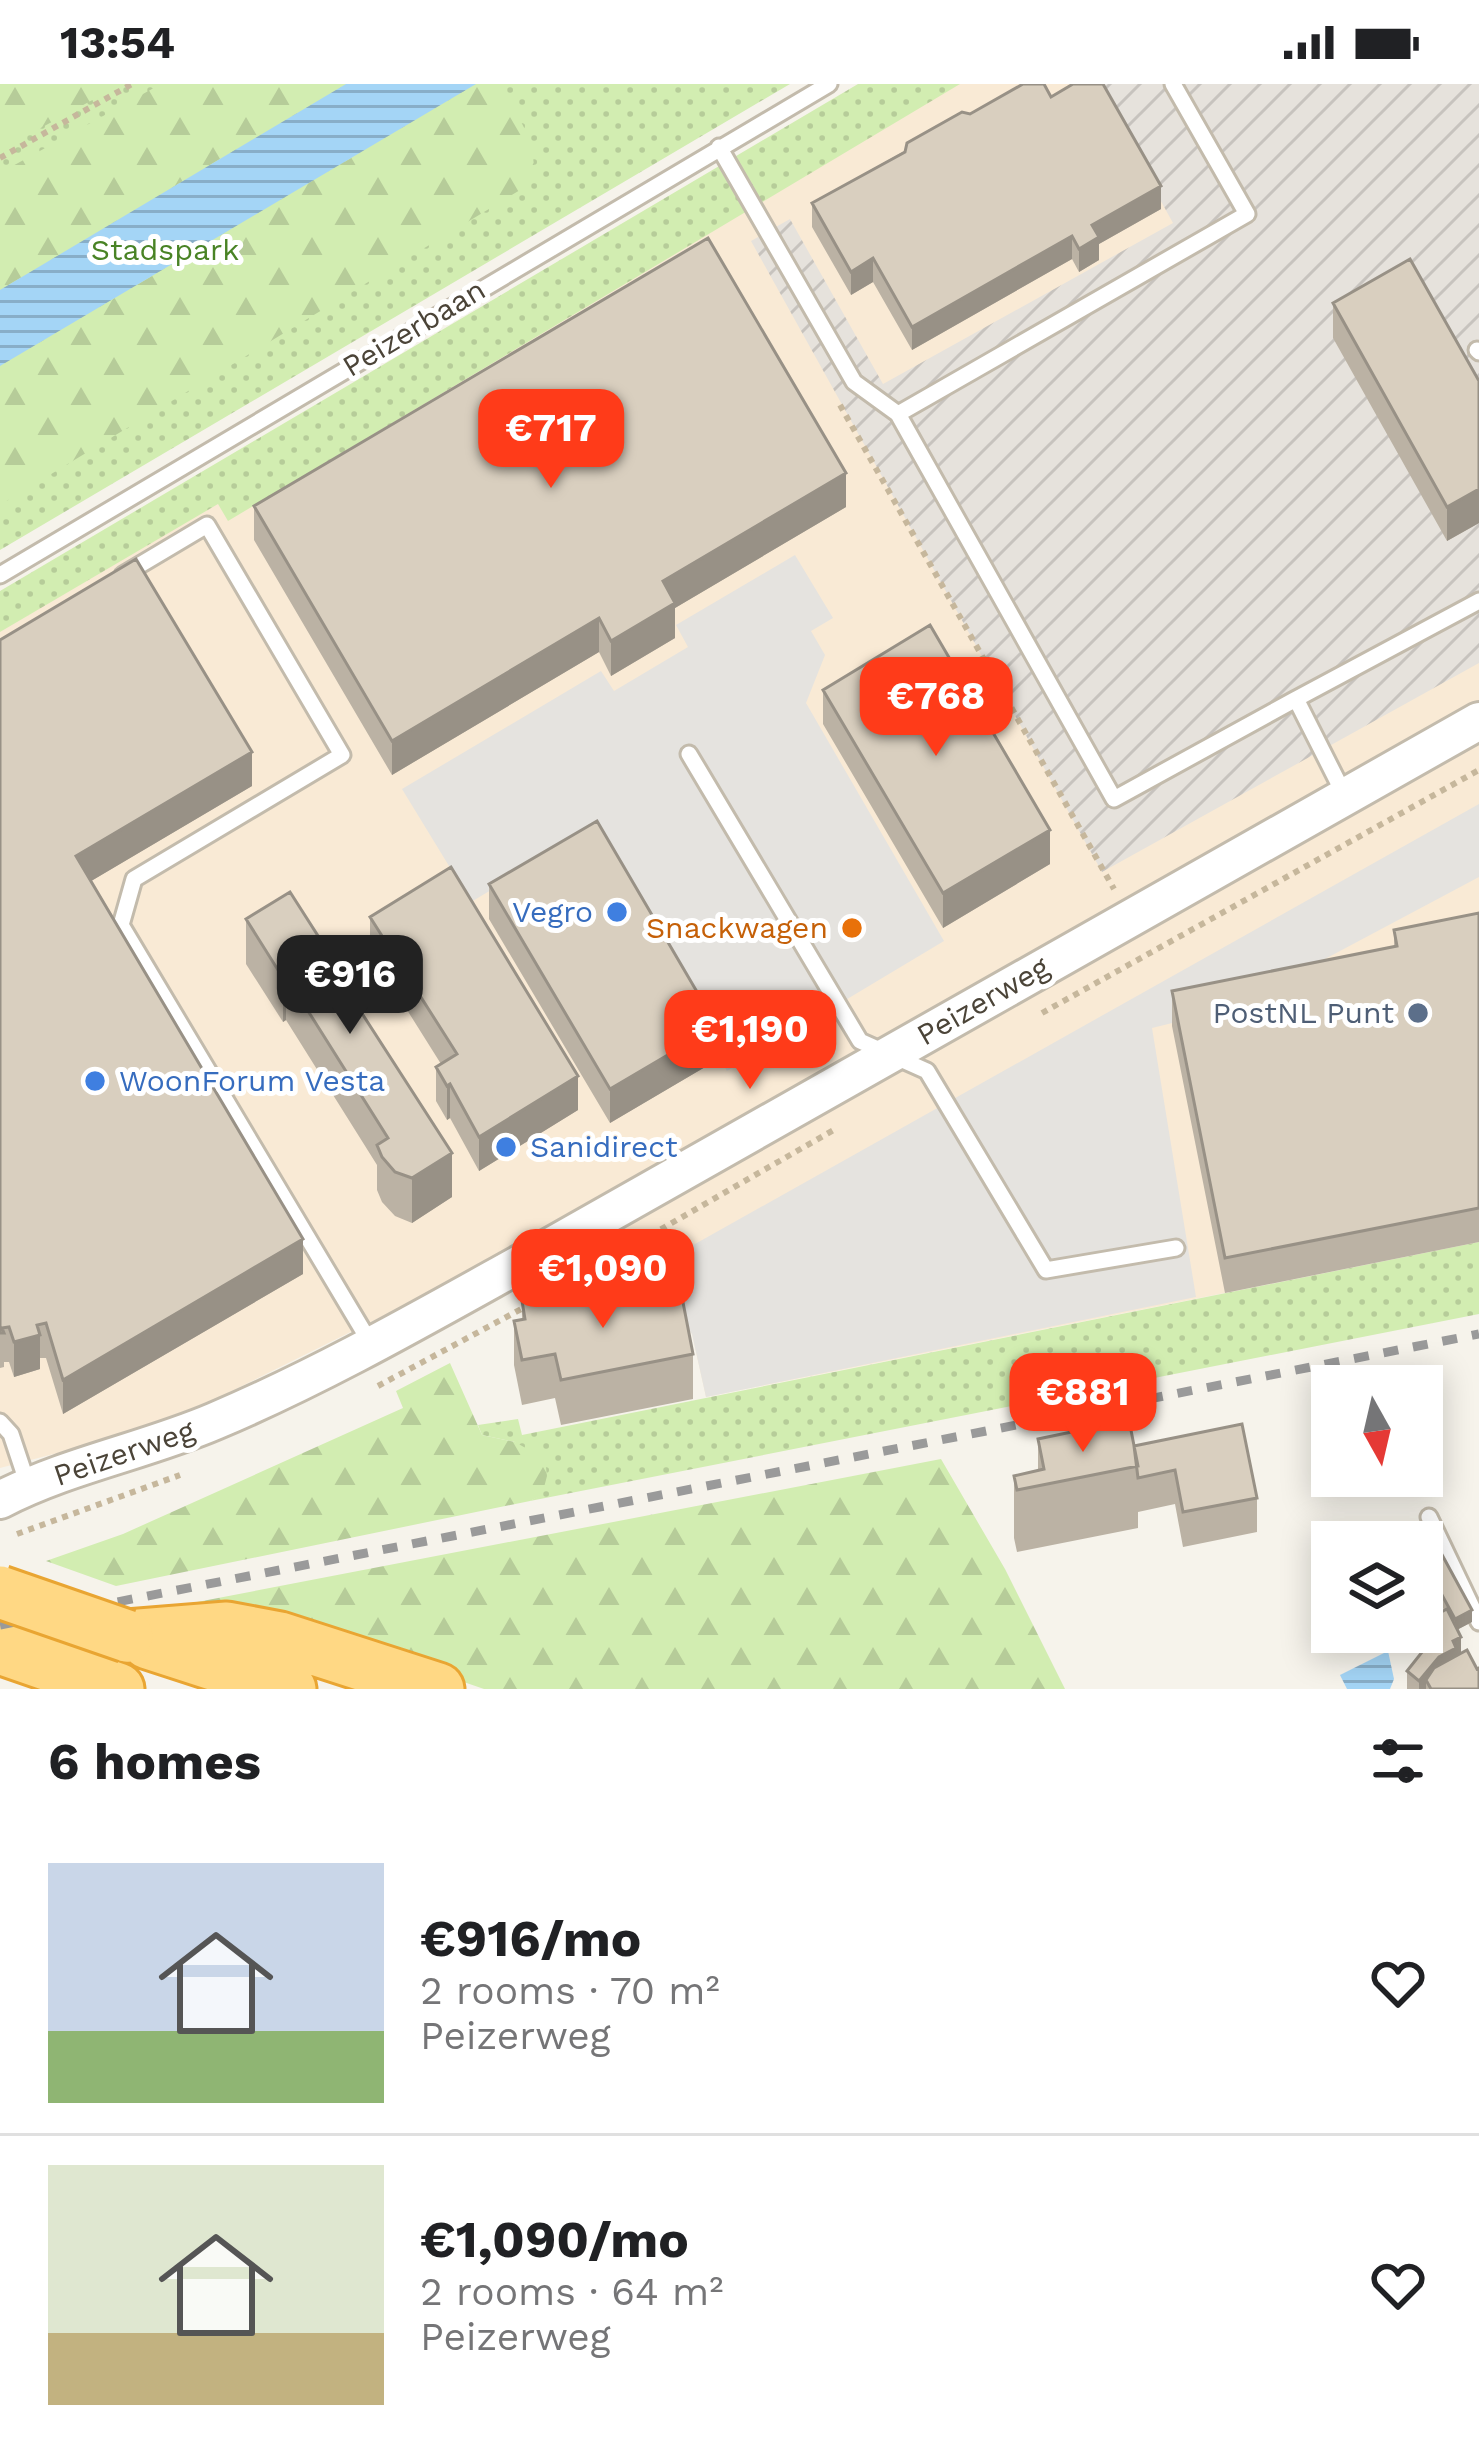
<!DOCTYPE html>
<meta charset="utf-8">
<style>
:root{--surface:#fff;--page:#f6f6f6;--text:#202124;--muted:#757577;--line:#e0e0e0;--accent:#ff3b19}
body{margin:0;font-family:"Work Sans",sans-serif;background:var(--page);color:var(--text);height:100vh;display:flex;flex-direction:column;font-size:45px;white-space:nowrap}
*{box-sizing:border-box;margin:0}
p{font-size:39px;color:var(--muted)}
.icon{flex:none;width:66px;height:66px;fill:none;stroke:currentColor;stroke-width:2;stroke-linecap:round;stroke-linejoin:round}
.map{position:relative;height:1605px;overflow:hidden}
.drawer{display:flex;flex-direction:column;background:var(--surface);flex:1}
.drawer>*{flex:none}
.needle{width:78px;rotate:172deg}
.controls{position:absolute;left:1311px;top:1281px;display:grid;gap:24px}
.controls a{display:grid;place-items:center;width:132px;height:132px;border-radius:0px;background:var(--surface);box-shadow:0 6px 30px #0003;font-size:60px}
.price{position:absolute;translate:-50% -102px;padding:0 27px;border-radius:24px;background:var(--accent);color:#fff;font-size:39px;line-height:78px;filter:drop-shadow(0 3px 6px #0008)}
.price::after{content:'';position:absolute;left:50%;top:72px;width:36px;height:27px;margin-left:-18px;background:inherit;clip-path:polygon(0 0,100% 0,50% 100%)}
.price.selected{background:#222;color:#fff}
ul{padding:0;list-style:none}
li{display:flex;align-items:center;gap:36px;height:300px;padding:0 48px}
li+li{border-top:3px solid var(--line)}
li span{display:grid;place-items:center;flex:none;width:336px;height:240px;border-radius:0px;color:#555}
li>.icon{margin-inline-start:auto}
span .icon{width:144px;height:144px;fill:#fffc;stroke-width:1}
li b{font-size:51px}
h2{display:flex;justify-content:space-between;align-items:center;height:144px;padding:0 48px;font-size:51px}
.status{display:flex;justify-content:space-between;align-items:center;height:84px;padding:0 60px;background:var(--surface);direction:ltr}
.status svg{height:33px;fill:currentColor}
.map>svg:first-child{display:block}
</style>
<div class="status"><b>13:54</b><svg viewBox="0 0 49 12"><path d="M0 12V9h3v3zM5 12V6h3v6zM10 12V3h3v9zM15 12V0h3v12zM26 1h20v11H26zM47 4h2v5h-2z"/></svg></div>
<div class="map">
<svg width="1479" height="1605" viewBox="0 0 1479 1605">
<defs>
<pattern id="industrial-furrows" width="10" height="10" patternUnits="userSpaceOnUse" patternTransform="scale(3)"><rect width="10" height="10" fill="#e6e2dc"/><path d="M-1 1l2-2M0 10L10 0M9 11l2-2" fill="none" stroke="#c7c3be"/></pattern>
<pattern id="green-dots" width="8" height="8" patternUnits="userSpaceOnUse" patternTransform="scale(3)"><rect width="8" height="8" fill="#d2edb1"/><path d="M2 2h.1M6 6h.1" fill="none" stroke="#b6cc99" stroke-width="1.8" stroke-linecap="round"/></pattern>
<pattern id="forest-firs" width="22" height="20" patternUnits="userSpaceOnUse" patternTransform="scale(3)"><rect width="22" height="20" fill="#d2edb1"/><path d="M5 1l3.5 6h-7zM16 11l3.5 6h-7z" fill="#b6cc99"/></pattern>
<pattern id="water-rules" width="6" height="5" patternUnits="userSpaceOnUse" patternTransform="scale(3)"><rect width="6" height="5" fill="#a4d5f6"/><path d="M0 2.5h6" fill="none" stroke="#88aec8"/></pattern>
</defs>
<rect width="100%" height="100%" fill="#f6f3eb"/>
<!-- commercial -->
<path fill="#f9ead5" d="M 884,0 L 1479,0 L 1479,1158 L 706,1313 L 692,1250 L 601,1112 L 413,1217 L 216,1315 L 111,1355 L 0,1384 L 0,519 Z"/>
<!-- industrial -->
<path fill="url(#industrial-furrows)" d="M 1096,0 L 1479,0 L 1479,579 L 1102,788 L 751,157 L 790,135 L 883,300 L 1173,139 Z"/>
<!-- green -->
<path fill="url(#green-dots)" d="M 0,0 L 790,0 L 0,466 Z
M 858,0 L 960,0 L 228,437 L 218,420 L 0,548 L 0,507 Z
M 1479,1158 L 1479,1230 L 530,1417 L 542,1410 L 515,1358 L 482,1351 L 478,1341 L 518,1335 L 522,1351 Z"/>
<!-- forest -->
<path fill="url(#forest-firs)" d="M 8,0 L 122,0 L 0,66 L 0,4 Z
M 161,0 L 346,0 L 0,206 L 0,89 Z
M 476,0 L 484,0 C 521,26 534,52 535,97 L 0,421 L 0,282 Z
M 450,1279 L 482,1351 L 515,1358 L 545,1375 L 547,1392 L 542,1411 L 530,1417 L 116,1502 L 46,1477 L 123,1450 L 403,1324 L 396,1307 Z
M 941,1375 L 1005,1485 L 1065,1605 L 484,1605 L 281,1535 L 192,1519 Z"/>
<!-- parking -->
<path fill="#e5e3df" d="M 795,471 L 833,534 L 811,547 L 825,571 L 806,619 L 944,857 L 727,987 L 588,748 L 471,818 L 402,705 L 601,587 L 614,607 L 688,563 L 676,541 Z
M 1479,720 L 1479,793 L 1233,924 L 1152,944 L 1196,1213 L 706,1313 L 692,1250 L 647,1187 Z"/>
<!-- water -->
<path fill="url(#water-rules)" d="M 346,0 L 476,0 L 0,282 L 0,206 Z
M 1388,1567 L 1394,1595 L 1390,1605 L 1347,1605 L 1340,1591 Z"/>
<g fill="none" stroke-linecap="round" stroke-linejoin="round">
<!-- service casing -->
<g stroke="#c3bbac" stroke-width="21">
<path id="service" d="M 719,63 L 854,298 L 898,330 L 1114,715 L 1296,615 L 1345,712
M 1477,266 L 1479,268
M 898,330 L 1247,130 L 1173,0
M 0,491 L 829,0
M 123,491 L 207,441 L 342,671 L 134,795 L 121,841 L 371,1260
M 1296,615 L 1479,517
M 689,670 L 860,957 L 927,987 L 1046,1186 L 1176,1164
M 0,1338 L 11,1350 L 28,1401
M 1429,1433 L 1479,1538"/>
</g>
<!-- tertiary casing -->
<g stroke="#c3bbac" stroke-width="42">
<path id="tertiary" d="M 0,1416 C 67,1381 145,1367 215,1337 C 319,1293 419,1236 518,1181 L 1479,637"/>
</g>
<!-- trunk casing -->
<g stroke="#e9a532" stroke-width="57">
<path id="trunk" d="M 127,1552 L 227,1544 L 280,1554 L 438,1605
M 148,1559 L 290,1605
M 0,1564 L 118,1605"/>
</g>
<!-- path -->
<path stroke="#c6b79c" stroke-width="6" stroke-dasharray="6 6" stroke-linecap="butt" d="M 0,74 L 132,0
M 840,321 L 1114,805
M 1042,929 L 1479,686
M 536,1217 L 837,1044
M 378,1302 L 525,1223
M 17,1450 L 180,1391"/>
<!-- service -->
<use href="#service" stroke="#fff" stroke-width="15"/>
<!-- tertiary -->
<use href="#tertiary" stroke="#fff" stroke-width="36"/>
<!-- trunk -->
<use href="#trunk" stroke="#ffd884" stroke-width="51"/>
<!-- rail -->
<path stroke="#9a9a9a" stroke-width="9" stroke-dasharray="15 15" stroke-linecap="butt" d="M 0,1541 L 1479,1250"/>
<!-- trunk-bridge casing -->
<g stroke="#e9a532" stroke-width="57" stroke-linecap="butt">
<path id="trunk-bridge" d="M 0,1508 L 127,1552"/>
</g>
<!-- trunk-bridge -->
<use href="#trunk-bridge" stroke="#ffd884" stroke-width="51"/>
</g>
<!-- wall -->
<path fill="#bbb2a4" d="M 1051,13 L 1161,125 L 1099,160 L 1099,176 L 1079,188 L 1072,175 L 912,266 L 873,198 L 851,211 L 812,143 L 812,119 L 970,30 Z
M 1333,219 L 1479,297 L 1479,439 L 1447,457 L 1333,254 Z
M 254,422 L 846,423 L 675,524 L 675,554 L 611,592 L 599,568 L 392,691 L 254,456 Z
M 0,556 L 252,702 L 91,797 L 303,1190 L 63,1330 L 46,1274 L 40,1274 L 40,1285 L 14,1293 L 9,1278 L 4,1278 L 4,1283 L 0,1284 Z
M 823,606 L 1050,780 L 943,844 L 823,640 Z
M 489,800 L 717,976 L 610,1039 L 489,835 Z
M 1479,829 L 1479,1158 L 1225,1209 L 1172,942 L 1172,907 L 1394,863 L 1394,846 Z
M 370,833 L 578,1026 L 479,1087 L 450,1034 L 447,1036 L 436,1017 L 436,983 L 441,980 L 370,867 Z
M 246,835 L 327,876 L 452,1113 L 412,1139 L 395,1132 L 382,1118 L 377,1106 L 377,1081 L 286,936 L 283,938 L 246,880 Z
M 522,1217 L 631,1219 L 693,1270 L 693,1315 L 561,1341 L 555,1314 L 522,1321 L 514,1281 L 514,1237 L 522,1235 Z
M 1038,1355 L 1134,1362 L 1257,1414 L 1257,1448 L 1183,1463 L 1175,1420 L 1138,1428 L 1138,1444 L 1017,1468 L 1014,1454 L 1014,1392 L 1038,1386 Z
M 1423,1476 L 1472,1538 L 1458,1545 L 1461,1569 L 1479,1605 L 1407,1605 L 1407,1587 L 1423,1568 L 1420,1562 L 1422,1538 L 1444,1526 L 1423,1487 Z"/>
<!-- shaded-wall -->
<path fill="#989186" d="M 1161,102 L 1161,125 L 1099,160 L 1099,176 L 1079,188 L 1079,165 L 1092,141 Z
M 1072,152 L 1072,175 L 912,266 L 912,243 Z
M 873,174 L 873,198 L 851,211 L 851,188 Z
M 846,389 L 846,423 L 675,524 L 675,554 L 611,592 L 611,557 L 663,497 Z
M 1479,405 L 1479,439 L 1447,457 L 1447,423 Z
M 599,534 L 599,568 L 392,691 L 392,657 Z
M 252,668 L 252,702 L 76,806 L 76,772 Z
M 1050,746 L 1050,780 L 943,844 L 943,809 Z
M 286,892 L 286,936 L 283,938 L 283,894 Z
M 717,942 L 717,976 L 610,1039 L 610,1005 Z
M 578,992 L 578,1026 L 479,1087 L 479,1053 Z
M 450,1000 L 450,1034 L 447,1036 L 447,1002 Z
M 452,1069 L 452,1113 L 412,1139 L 412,1094 Z
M 303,1155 L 303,1190 L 63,1330 L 63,1296 Z
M 40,1251 L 40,1285 L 14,1293 L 14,1258 Z
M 1472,1526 L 1472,1538 L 1455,1547 L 1455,1535 Z
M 1461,1553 L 1461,1576 L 1426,1596 L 1426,1605 L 1419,1605 L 1419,1597 L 1453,1557 Z"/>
<!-- building -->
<path fill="#d9cfbf" stroke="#989186" stroke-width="3" d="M 1023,0 L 1044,0 L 1051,13 L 1073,0 L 1103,0 L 1161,102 L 1092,141 L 1099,153 L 1079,165 L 1072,152 L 912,243 L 873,174 L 851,188 L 812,119 L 905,68 L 907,59 L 962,28 L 970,30 Z
M 708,154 L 846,389 L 663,497 L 675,519 L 611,557 L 599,534 L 392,657 L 254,422 Z
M 1410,175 L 1479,297 L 1479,405 L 1447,423 L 1333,219 Z
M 136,475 L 252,668 L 76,772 L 303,1155 L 63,1296 L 46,1239 L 37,1241 L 40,1251 L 14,1258 L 9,1243 L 2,1244 L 4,1249 L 0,1249 L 0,556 Z
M 930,541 L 1050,746 L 943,809 L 823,606 Z
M 597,737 L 717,942 L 610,1005 L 489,800 Z
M 451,783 L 578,992 L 479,1053 L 450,1000 L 447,1002 L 436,983 L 457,970 L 370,833 Z
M 290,808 L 327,866 L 323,869 L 452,1069 L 412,1094 L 395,1088 L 382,1073 L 377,1061 L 388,1054 L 286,892 L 283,894 L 246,835 Z
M 1479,829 L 1479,1124 L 1225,1174 L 1172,907 L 1397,862 L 1394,846 Z
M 618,1201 L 621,1215 L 630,1214 L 631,1219 L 681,1208 L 693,1270 L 561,1296 L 555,1270 L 522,1276 L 514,1237 L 525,1235 L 522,1217 Z
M 1129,1336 L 1138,1382 L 1017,1406 L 1014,1392 L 1044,1385 L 1038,1355 Z
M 1242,1340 L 1257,1414 L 1183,1428 L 1175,1386 L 1138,1394 L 1134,1362 Z
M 1440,1467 L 1472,1526 L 1455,1535 L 1423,1476 Z
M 1447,1525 L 1461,1553 L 1453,1557 L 1456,1564 L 1439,1573 L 1419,1597 L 1407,1587 L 1426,1563 L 1434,1566 L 1422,1542 L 1422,1538 Z
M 1467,1566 L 1477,1585 L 1479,1584 L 1479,1605 L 1431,1605 L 1426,1596 L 1434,1584 Z"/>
<!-- markers -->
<g fill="#3f7fe0" stroke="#fff" stroke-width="4.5">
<circle cx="617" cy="828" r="12"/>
<circle cx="95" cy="997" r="12"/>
<circle cx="506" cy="1063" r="12"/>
</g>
<circle fill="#e8710a" stroke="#fff" stroke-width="4.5" cx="852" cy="844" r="12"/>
<circle fill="#5c6f8a" stroke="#fff" stroke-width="4.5" cx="1418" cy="929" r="12"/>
<g text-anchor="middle" stroke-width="10" stroke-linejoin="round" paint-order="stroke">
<!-- park labels -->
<g font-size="30" fill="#498325" stroke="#fff">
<text x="165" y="176">Stadspark</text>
</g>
<!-- street labels -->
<g font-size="30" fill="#4b4438" stroke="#fff">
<text transform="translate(414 244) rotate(-31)" y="10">Peizerbaan</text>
<text transform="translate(983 917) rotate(-30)" y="10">Peizerweg</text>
<text transform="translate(124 1369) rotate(-19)" y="10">Peizerweg</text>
</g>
<!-- shop labels -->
<g font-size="30" fill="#366cbe" stroke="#fff" text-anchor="start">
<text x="593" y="838" text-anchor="end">Vegro</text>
<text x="119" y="1007">WoonForum Vesta</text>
<text x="530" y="1073">Sanidirect</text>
</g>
<!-- food labels -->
<g font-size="30" fill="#c56008" stroke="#fff" text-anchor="end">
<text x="828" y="854">Snackwagen</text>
</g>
<!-- service labels -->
<g font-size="30" fill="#4e5e75" stroke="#fff" text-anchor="end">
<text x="1394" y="939">PostNL Punt</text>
</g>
</g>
</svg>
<div class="controls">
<a><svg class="needle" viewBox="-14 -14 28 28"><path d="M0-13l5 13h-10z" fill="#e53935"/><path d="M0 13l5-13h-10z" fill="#757577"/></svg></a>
<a><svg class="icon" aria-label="layers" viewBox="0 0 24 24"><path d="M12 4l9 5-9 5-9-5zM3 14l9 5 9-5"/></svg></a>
</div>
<b class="price" style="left:551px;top:407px">€717</b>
<b class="price" style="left:936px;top:675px">€768</b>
<b class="price selected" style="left:350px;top:953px">€916</b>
<b class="price" style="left:750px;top:1008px">€1,190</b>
<b class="price" style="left:603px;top:1247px">€1,090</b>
<b class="price" style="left:1083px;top:1371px">€881</b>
</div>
<section class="drawer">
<h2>6 homes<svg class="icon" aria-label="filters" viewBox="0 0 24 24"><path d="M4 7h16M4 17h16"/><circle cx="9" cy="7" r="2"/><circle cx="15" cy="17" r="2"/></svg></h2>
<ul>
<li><span style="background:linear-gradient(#c9d6e8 70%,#8fb573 0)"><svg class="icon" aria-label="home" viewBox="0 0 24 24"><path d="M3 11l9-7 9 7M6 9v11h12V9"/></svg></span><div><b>€916/mo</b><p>2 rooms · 70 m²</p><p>Peizerweg</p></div><svg class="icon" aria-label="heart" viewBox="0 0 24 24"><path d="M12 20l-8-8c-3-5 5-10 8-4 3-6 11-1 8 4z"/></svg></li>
<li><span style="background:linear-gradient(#dfe7d0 70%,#c2b280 0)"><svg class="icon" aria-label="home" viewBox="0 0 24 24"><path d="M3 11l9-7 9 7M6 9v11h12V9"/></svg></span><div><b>€1,090/mo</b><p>2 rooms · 64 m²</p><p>Peizerweg</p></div><svg class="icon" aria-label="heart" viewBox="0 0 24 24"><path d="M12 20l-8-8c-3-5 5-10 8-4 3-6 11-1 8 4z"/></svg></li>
</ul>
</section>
